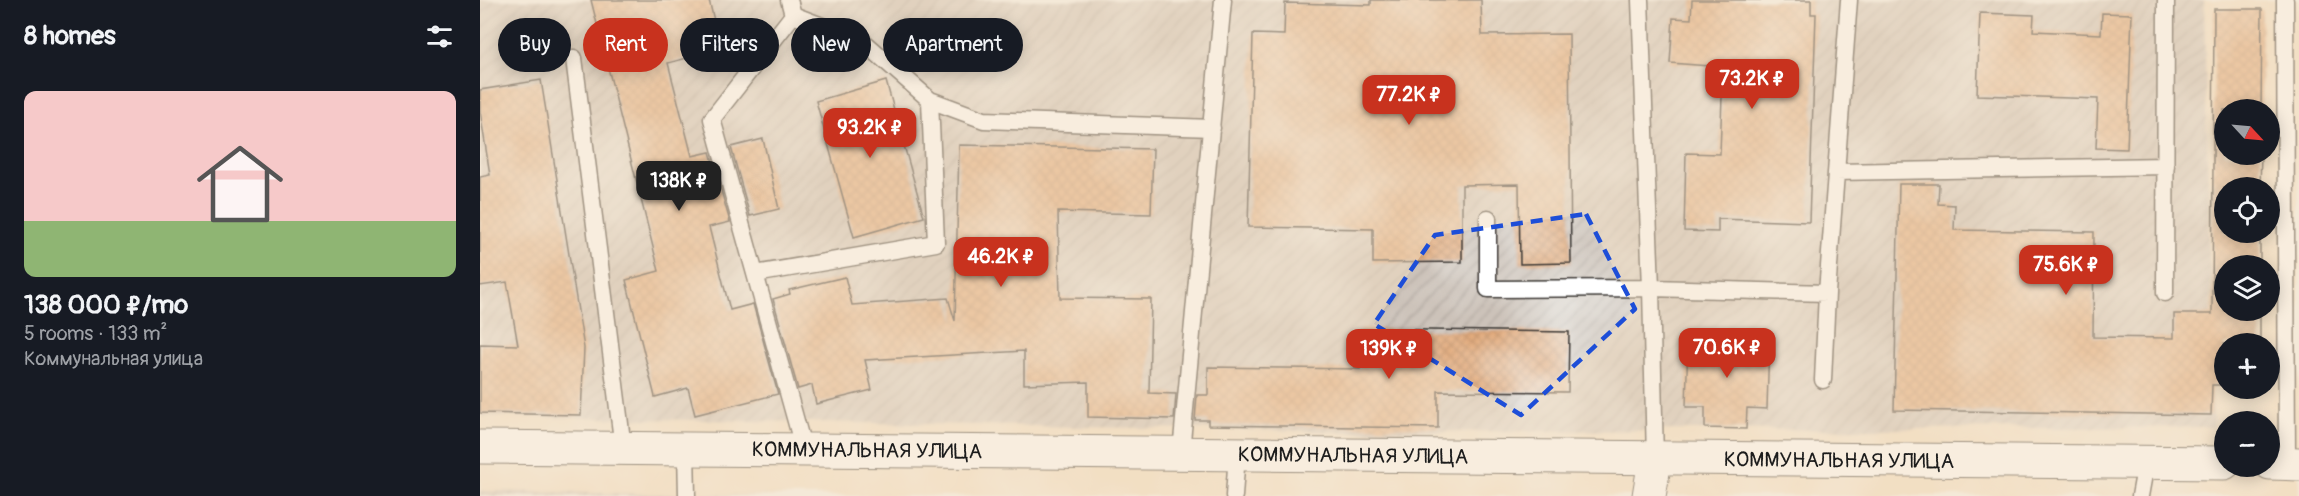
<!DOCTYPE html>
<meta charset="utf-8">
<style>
:root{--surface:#171b24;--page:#242831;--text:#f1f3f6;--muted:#9ea1a6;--accent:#c8321e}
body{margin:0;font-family:Pangolin,sans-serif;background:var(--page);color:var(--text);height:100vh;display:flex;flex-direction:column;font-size:22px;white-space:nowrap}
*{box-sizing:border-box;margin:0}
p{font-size:20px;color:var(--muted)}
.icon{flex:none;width:33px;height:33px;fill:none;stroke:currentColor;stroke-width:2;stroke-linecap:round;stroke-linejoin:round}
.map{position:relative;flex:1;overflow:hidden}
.details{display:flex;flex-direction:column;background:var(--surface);width:480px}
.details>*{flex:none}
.hud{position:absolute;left:18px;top:18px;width:570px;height:54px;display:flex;gap:12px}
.needle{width:39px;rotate:116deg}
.tools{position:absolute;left:1734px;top:99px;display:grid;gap:12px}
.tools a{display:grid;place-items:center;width:66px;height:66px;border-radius:50%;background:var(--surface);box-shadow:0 3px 15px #0003;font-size:30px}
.price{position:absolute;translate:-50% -51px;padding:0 14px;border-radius:12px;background:var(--accent);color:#fff;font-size:20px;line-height:39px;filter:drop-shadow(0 2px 3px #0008)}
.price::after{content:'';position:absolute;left:50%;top:36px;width:18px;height:14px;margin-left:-9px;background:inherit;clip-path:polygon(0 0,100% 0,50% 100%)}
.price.on{background:#222;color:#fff}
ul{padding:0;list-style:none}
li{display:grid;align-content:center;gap:12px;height:318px;padding:0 24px}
li span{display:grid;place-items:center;height:186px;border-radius:12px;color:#555}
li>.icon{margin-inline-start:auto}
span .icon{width:108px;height:108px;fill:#fffc;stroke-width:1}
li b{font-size:26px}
h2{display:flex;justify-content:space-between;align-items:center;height:72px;padding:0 24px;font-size:26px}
.pill{padding:0 21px;border-radius:27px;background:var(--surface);box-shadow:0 3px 15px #0003;font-size:21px;line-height:54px}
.pill.on{background:var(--accent);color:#fff}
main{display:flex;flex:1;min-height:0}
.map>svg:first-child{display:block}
</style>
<main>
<section class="details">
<h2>8 homes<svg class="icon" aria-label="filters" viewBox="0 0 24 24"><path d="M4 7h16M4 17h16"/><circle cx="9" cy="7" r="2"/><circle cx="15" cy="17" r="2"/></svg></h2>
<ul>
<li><span style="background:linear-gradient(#f6c9c9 70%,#8fb573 0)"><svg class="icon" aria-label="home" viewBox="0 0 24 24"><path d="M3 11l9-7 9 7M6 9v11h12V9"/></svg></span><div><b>138 000 ₽/mo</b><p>5 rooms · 133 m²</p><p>Коммунальная улица</p></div></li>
</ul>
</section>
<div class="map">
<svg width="1819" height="496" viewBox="0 0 1819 496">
<defs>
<pattern id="industrial-furrows" width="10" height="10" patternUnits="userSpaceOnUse" patternTransform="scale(1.5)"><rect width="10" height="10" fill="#ccc2b9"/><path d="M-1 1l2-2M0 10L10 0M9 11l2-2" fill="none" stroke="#afa69e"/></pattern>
<pattern id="building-cross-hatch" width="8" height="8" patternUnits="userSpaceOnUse" patternTransform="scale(1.5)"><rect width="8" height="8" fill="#e2aa7b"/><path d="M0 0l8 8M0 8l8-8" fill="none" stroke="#c1926a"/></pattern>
</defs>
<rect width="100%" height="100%" fill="#f6f6f2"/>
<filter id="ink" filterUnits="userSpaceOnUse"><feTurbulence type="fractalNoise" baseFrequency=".0167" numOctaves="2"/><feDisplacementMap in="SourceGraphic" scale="12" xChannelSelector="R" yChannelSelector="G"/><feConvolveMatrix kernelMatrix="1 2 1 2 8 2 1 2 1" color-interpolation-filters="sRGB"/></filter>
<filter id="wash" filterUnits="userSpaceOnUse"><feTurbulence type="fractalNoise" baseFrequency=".008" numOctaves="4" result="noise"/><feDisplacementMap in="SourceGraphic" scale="24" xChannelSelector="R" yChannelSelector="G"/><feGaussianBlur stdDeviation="1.35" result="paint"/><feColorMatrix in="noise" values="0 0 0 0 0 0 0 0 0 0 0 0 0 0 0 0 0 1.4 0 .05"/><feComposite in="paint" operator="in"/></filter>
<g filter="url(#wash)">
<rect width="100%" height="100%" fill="#f2dfc3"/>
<!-- industrial -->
<path fill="url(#industrial-furrows)" d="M 0,0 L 1724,0 L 1733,427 L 881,432 L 0,416 Z
M 0,491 L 307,496 L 0,496 Z"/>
<g id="blocks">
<!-- building -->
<path fill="url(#building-cross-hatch)" d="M 111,0 L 229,0 L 241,49 L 188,63 L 212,156 L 230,152 L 250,222 L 229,227 L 250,310 L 273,304 L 298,394 L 215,415 L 208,388 L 175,397 L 146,280 L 179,271 Z
M 891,0 L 1001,0 L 1002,35 L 1089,34 L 1091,263 L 1040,264 L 1039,184 L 982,185 L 982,262 L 893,263 L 893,229 L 768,227 L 773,34 L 804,35 L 805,3 L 891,5 Z
M 1212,0 L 1331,0 L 1331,14 L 1336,14 L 1329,222 L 1238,219 L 1238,232 L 1204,231 L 1206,153 L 1240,154 L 1243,67 L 1190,63 L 1193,18 L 1211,19 Z
M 1734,9 L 1782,9 L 1781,110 L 1744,110 L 1744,154 L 1781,154 L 1780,188 L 1744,188 L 1744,232 L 1780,232 L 1780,266 L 1744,266 L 1744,310 L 1780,310 L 1780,344 L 1744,344 L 1744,385 L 1732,385 L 1731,415 L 1414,410 L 1419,184 L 1459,184 L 1458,204 L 1475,205 L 1474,230 L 1614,232 L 1613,337 L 1694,338 L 1694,314 L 1732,314 Z
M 1500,13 L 1554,15 L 1553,31 L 1621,34 L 1622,13 L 1652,14 L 1647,149 L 1616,148 L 1618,99 L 1497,95 Z
M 61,80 L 104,348 L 101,415 L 0,413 L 0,344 L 38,345 L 27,282 L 0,286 L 0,177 L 10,175 L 0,111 L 0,90 Z
M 406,81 L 444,217 L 374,237 L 336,101 Z
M 283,139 L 299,209 L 270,216 L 251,147 Z
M 479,145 L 673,149 L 671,214 L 578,212 L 580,298 L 671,299 L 669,393 L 696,394 L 694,419 L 608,417 L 608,382 L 544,384 L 544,351 L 385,360 L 392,390 L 336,404 L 332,385 L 318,389 L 293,299 L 310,294 L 309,290 L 365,277 L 372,305 L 468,298 L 475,321 Z
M 880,329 L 1089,332 L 1088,392 L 958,391 L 958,428 L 728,425 L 728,420 L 715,420 L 717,395 L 728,395 L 728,367 L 880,369 Z
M 1208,338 L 1289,340 L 1287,409 L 1267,408 L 1266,429 L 1225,428 L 1225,407 L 1206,407 Z"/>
</g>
</g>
<g filter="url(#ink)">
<use href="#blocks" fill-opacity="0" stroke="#3c3935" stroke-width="1.5"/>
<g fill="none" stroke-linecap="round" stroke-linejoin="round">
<!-- lane casing -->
<g stroke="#3c3935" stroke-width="19">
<path id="lane" d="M 309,0 L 313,15 L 232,119 L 324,450
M 1160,0 L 1171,288 L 1175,460
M 1805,0 L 1807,463
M 313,15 L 384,42 L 450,100 L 504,120 L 732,128
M 94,58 L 143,448
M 1356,172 L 1686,166
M 1008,218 L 1008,289 L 1171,288 L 1347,293
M 275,274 L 456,243 L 450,100
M 1685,293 L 1686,0
M 1343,380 L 1347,293 L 1369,0
M 206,449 L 207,496
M 701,452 L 743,0
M 754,496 L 757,453
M 1660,496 L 1666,463"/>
</g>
<!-- street casing -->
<g stroke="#3c3935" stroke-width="35">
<g id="street">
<path id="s1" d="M 0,447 C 582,451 1163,460 1744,463"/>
<path d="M 1790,463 L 1819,464"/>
<path d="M 1169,496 L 1175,460"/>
</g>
</g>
<!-- lane -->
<use href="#lane" stroke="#fff" stroke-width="16"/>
<!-- street -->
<use href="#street" stroke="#fff" stroke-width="33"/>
</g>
</g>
<!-- marked area -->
<path d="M0 0H1819V496H0ZM 1106,214 L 1155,309 L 1041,415 L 894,324 L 955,235 Z" fill="#f2dfc3" fill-opacity=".55" fill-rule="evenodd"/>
<path fill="none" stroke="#1d4ed8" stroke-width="4.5" stroke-dasharray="12 8" stroke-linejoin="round" d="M 1106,214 L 1155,309 L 1041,415 L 894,324 L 955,235 Z"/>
<g text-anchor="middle" stroke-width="5" stroke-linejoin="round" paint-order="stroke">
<!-- street labels -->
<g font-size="21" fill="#1c1c1c" stroke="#f6f6f2">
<text dy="7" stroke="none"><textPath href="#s1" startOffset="387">КОММУНАЛЬНАЯ УЛИЦА</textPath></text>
<text dy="7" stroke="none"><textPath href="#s1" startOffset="873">КОММУНАЛЬНАЯ УЛИЦА</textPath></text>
<text dy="7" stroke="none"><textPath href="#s1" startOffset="1359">КОММУНАЛЬНАЯ УЛИЦА</textPath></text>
</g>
</g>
</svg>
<div class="tools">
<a><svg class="needle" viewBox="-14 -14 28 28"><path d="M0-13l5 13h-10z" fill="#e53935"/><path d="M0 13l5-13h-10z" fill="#9ea1a6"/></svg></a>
<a><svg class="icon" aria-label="locate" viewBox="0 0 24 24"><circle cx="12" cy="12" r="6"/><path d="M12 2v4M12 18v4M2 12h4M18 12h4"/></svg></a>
<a><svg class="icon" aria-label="layers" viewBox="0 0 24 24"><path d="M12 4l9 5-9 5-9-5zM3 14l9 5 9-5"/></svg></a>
<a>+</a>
<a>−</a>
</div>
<b class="price" style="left:1272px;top:110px">73.2K ₽</b>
<b class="price" style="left:929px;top:126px">77.2K ₽</b>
<b class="price" style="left:390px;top:159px">93.2K ₽</b>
<b class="price on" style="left:199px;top:212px">138K ₽</b>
<b class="price" style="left:521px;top:288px">46.2K ₽</b>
<b class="price" style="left:1586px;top:296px">75.6K ₽</b>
<b class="price" style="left:1247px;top:379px">70.6K ₽</b>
<b class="price" style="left:909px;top:380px">139K ₽</b>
<div class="hud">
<a class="pill">Buy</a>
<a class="pill on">Rent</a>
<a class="pill">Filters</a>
<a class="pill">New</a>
<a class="pill">Apartment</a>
</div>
</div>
</main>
